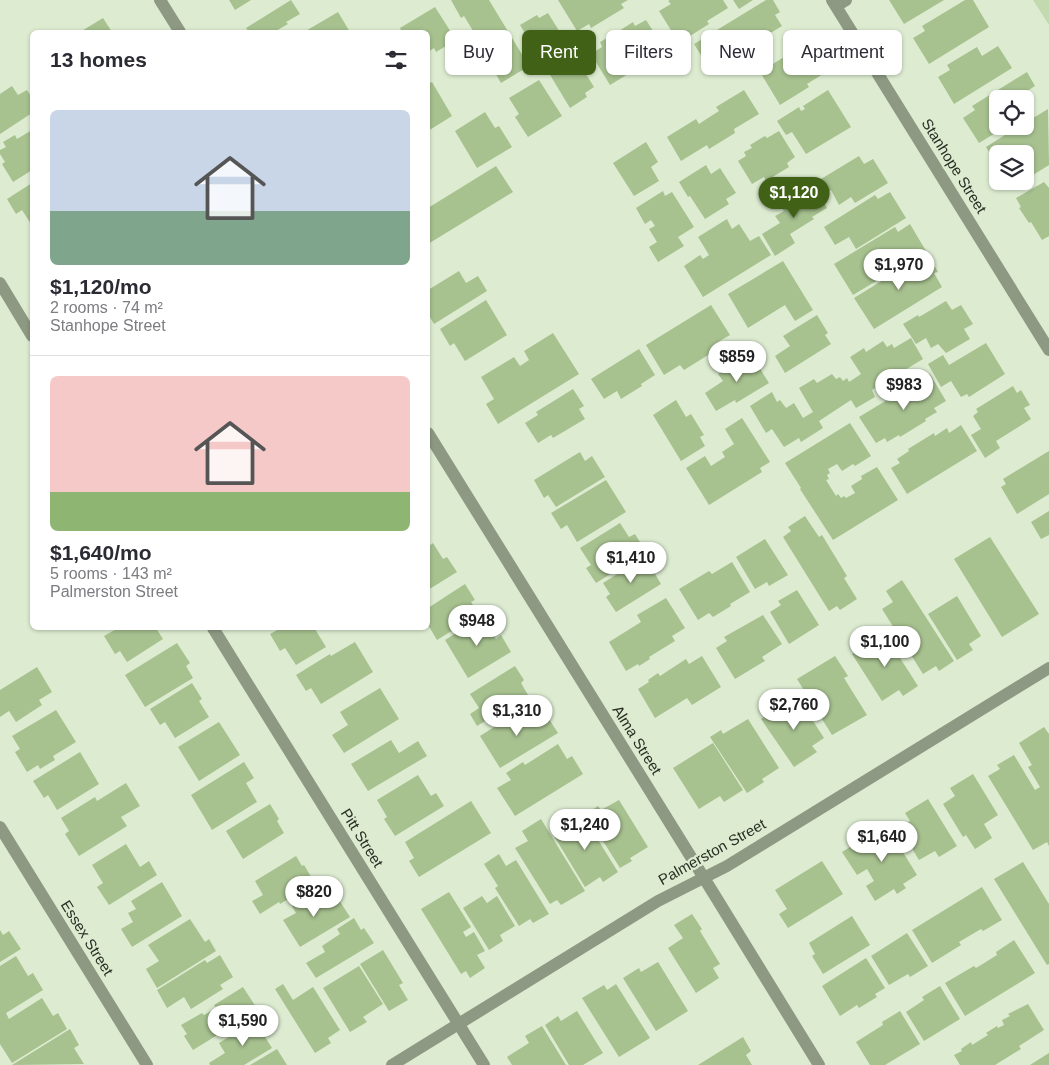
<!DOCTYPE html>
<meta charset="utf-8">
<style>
:root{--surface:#fff;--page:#f7f7f7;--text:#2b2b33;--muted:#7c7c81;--line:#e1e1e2;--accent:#416116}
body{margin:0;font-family:Arial,sans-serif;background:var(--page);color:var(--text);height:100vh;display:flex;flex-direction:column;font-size:19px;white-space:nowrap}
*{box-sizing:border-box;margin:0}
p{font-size:16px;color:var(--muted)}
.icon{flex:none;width:28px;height:28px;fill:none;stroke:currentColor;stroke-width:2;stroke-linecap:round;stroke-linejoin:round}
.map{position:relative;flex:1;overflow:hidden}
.drawer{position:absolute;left:30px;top:30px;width:400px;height:600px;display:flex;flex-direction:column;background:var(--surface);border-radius:8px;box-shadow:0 1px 4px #0004}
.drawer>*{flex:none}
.guide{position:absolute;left:445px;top:30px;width:475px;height:45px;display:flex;gap:10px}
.buttons{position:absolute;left:989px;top:90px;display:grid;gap:10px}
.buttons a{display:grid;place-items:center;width:45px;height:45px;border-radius:8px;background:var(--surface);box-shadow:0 1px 4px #0004;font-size:25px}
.price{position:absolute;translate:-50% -42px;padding:0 11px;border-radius:18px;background:#fff;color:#222;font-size:16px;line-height:32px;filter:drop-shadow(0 1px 2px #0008)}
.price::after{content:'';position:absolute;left:50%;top:30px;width:15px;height:11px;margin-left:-8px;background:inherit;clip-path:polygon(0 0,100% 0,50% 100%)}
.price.selected{background:var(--accent);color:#fff}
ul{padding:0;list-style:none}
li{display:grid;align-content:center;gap:10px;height:265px;padding:0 20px}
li+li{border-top:1px solid var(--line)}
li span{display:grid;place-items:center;height:155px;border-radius:8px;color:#555}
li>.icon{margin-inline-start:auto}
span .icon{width:90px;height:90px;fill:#fffc;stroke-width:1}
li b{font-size:21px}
h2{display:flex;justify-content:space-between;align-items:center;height:60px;padding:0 20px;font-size:21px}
.tag{padding:0 18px;border-radius:8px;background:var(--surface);box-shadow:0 1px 4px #0004;font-size:18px;line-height:45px}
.tag.selected{background:var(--accent);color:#fff}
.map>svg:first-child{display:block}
</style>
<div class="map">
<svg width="1049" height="1065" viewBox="0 0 1049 1065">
<rect width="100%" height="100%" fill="#ddecd1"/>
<!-- green -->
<path fill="#c3d9af" d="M 1033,0 L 1049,0 L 1049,25 Z"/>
<!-- building -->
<path fill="#a7c18f" d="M 229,0 L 251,0 L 235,10 Z
M 291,0 L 300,14 L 286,22 L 288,24 L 274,32 L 249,32 L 246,28 Z
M 451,0 L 489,0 L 529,66 L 501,83 L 490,64 L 492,62 L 464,16 L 461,18 Z
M 558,0 L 628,0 L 621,4 L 624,8 L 591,28 L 589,24 L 577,31 Z
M 670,0 L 723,0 L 728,8 L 707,21 L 709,24 L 679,43 L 659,11 L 671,4 L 668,1 Z
M 733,0 L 753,0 L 739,9 Z
M 766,0 L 773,0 L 780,12 L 775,15 L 782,26 L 710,70 L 694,44 Z
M 889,0 L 944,0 L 904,24 Z
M 965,0 L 973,0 L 989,27 L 929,64 L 913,38 L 925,31 L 922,26 Z
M 435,7 L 456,40 L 436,52 L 434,48 L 428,52 L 428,32 L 402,32 L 400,28 Z
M 338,12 L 350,32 L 304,32 Z
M 548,13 L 594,87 L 585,93 L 587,97 L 570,108 L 520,25 L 537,15 L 539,18 Z
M 103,18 L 112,32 L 80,32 Z
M 646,20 L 666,51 L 610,85 L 591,54 L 602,47 L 600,42 L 616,33 L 633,22 L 635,26 Z
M 998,46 L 1012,68 L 954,104 L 938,77 L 950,70 L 947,65 L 977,47 L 982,56 Z
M 810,52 L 823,74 L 807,84 L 809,87 L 780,105 L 760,72 L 784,57 L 789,65 Z
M 1027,72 L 1035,86 L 1021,95 L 1024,99 L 998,99 L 998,126 L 1007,126 L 979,143 L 963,118 L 975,110 L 972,106 Z
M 539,80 L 562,116 L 528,137 L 515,117 L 519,114 L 509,98 Z
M 432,82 L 452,116 L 428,131 L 428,84 Z
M 12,86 L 18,95 L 27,90 L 32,98 L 32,113 L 0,134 L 0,94 Z
M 744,90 L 759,114 L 734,129 L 735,133 L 709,149 L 707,145 L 681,161 L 667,137 L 696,119 L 699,124 L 708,118 L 719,111 L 716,107 Z
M 828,90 L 851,127 L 806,154 L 792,132 L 786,135 L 777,121 L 799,107 L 801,111 L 805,109 L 803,106 Z
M 1025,101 L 1031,111 L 1025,115 Z
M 1048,109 L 1049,165 L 1025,180 L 1025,154 L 998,154 L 998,166 L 986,147 L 1019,126 L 1025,126 L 1025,123 Z
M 485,112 L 495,128 L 499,126 L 512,147 L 477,168 L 455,131 Z
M 32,130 L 32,170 L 13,182 L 2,164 L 5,162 L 0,154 L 0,150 L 6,147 L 3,142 L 15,135 L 17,139 Z
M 779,131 L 795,157 L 787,163 L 789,167 L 766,181 L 764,177 L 752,184 L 738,161 L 746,156 L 744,152 L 752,148 L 750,145 L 765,136 L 767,138 Z
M 646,142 L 658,162 L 651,167 L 659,181 L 634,196 L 613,163 Z
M 859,156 L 864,164 L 873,159 L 888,183 L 855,203 L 851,197 L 839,205 L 831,190 L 823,195 L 816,182 Z
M 706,165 L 711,174 L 720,168 L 736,193 L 726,199 L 729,204 L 705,219 L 690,196 L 688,197 L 679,182 Z
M 496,166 L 513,192 L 428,244 L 428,208 Z
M 1044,182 L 1049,188 L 1049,236 L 1042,240 L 1031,222 L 1029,223 L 1019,208 L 1021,207 L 1016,198 Z
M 32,183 L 32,223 L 31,224 L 22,210 L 16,214 L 7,199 Z
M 815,187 L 827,208 L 812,217 L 814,219 L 790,234 L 795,243 L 775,256 L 762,234 L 780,223 L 775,216 L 784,211 L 779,203 L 798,191 L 801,195 Z
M 663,191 L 665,196 L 672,192 L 694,227 L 678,237 L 684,246 L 658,262 L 649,247 L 657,242 L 649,229 L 655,226 L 651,220 L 645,224 L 636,208 Z
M 890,192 L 906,218 L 856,249 L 849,237 L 835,245 L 824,227 L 875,195 L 878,199 Z
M 727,219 L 732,229 L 739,224 L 750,241 L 759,236 L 771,255 L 703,297 L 684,266 L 700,255 L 703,259 L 709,255 L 698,237 Z
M 910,224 L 926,251 L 853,295 L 834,264 L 895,227 L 898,232 Z
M 927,253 L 938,272 L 934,273 L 942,287 L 874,329 L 854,298 Z
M 783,261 L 813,310 L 795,321 L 785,305 L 748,328 L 728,294 Z
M 459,271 L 466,283 L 478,276 L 487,291 L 434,324 L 428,314 L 428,290 Z
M 486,300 L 507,335 L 465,361 L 454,343 L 450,346 L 440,329 Z
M 946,301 L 952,310 L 961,305 L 973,324 L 964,329 L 970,339 L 946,353 L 938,344 L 931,348 L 926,338 L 916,344 L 903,324 L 918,315 L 919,317 Z
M 711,305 L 730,335 L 718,342 L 721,347 L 684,370 L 680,365 L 664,375 L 646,345 Z
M 817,315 L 828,333 L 825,335 L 831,344 L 785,373 L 775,356 L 790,346 L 783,336 Z
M 553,333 L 579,374 L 498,424 L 486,404 L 494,399 L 481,377 L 514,357 L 520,366 L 529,360 L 524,351 Z
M 911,338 L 923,359 L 872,390 L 875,397 L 856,408 L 851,400 L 819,421 L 823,428 L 801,442 L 799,438 L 784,447 L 772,429 L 766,433 L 750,406 L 772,392 L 777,402 L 780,400 L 786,408 L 794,403 L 803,418 L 813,412 L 799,388 L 814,379 L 817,383 L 832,374 L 836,379 L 840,377 L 843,381 L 847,378 L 849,382 L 861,374 L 850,357 L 864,348 L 866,352 L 883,341 L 887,347 L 892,344 L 894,348 Z
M 986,343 L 1005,374 L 969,397 L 967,394 L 961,397 L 951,381 L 941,387 L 928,364 L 943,355 L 949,365 Z
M 639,349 L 655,375 L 641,384 L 642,386 L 621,399 L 617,391 L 604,399 L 591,379 Z
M 752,356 L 769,383 L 736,403 L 735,400 L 716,411 L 705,393 L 723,381 L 718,374 L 742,359 L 743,361 Z
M 930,374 L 946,401 L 934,408 L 937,412 L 925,419 L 926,421 L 900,437 L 899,435 L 887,442 L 885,438 L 876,443 L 859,417 Z
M 1013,386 L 1017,393 L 1021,390 L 1030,405 L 1024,408 L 1031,419 L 996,441 L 1000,448 L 985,458 L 971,435 L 981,429 L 973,416 L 978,412 L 976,409 Z
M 573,389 L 584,406 L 579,409 L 585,419 L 553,438 L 551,435 L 538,443 L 525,423 L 538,415 L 536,412 Z
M 676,400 L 686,417 L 691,414 L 704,435 L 700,437 L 705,446 L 681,461 L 653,415 Z
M 742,418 L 770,462 L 760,468 L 762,472 L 709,505 L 686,468 L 705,456 L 711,466 L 725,457 L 722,452 L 734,444 L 725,429 Z
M 850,423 L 871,456 L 855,466 L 853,464 L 842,471 L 837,464 L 828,469 L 830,473 L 827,475 L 829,479 L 826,480 L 836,496 L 838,494 L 841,498 L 844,496 L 846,498 L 855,493 L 851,486 L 862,479 L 861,476 L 877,467 L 898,500 L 833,540 L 800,489 L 801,488 L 785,463 Z
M 961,425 L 977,451 L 907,494 L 891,468 L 900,463 L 897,459 L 909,451 L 908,449 L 934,433 L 935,436 L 947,428 L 949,433 Z
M 1049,451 L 1049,494 L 1017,514 L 1001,487 L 1006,484 L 1003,479 Z
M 580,452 L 585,461 L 592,456 L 605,477 L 556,507 L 548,495 L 544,498 L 534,480 Z
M 606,480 L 626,512 L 577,542 L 567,525 L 561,529 L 551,513 Z
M 1049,511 L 1049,535 L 1041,539 L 1031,522 Z
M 805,516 L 819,537 L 822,535 L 847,576 L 844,578 L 857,599 L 840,610 L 837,606 L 829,611 L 783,537 L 791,531 L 788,527 Z
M 620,523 L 629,537 L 635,534 L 646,552 L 596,583 L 586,568 L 591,565 L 580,548 Z
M 990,537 L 1039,614 L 1002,637 L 954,559 Z
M 765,539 L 788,575 L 769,586 L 767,582 L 755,589 L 736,557 Z
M 433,543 L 443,559 L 447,557 L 457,572 L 428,590 L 428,547 Z
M 645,557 L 661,584 L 616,612 L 606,597 L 610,594 L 603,583 Z
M 732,562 L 750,592 L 730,604 L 731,606 L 713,617 L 709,613 L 698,620 L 679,589 L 709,571 L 712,574 Z
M 902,580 L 954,661 L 939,671 L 936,666 L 923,674 L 882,609 L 893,602 L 886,591 Z
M 465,584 L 475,600 L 471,602 L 479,614 L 437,640 L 428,625 L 428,608 Z
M 797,590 L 819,625 L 789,644 L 770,612 L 781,605 L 778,601 Z
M 957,596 L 981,636 L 969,644 L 973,650 L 957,660 L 928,614 Z
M 666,598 L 685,628 L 672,636 L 675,641 L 649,657 L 650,659 L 639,666 L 638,664 L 626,671 L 609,642 L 641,622 L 637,615 Z
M 763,615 L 782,644 L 762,657 L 765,661 L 735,679 L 716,648 L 727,641 L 724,637 Z
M 482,617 L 496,639 L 501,635 L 511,652 L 468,678 L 445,640 Z
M 118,628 L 156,628 L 163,639 L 127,662 L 120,651 L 115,654 L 104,636 Z
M 281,628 L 318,628 L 315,629 L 326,647 L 296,665 L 285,648 L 280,651 L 270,634 Z
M 884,633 L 918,686 L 903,696 L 899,690 L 882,701 L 852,654 Z
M 355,642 L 373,672 L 321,704 L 311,688 L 306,691 L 296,675 L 330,654 L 331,656 Z
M 177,643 L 190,663 L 186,666 L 193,678 L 145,707 L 125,675 Z
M 702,656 L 721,687 L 692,705 L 687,698 L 655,718 L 638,689 L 649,682 L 648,680 L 658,673 L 660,676 L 686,659 L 689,664 Z
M 835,656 L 848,676 L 844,678 L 867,715 L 832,735 L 797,679 Z
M 515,666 L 524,680 L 521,683 L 528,695 L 477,726 L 470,714 L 479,708 L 470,694 Z
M 37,667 L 52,692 L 39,700 L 42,705 L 16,722 L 9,711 L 0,717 L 0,690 Z
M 192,683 L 202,699 L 199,701 L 209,717 L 175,738 L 165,722 L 160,725 L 150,709 Z
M 380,688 L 399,719 L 344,753 L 332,735 L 348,725 L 340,712 Z
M 797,696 L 824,738 L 812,746 L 817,752 L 794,767 L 761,719 Z
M 56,710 L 76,742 L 53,756 L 55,760 L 40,769 L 38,765 L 27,772 L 15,752 L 20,749 L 12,736 Z
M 518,712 L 522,719 L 530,715 L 535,723 L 547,716 L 558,733 L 500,768 L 480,736 Z
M 748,719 L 779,768 L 762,779 L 764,782 L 747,793 L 710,737 L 721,730 L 723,734 Z
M 219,722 L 240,755 L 199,781 L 178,747 Z
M 1044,727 L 1049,734 L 1049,846 L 1047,842 L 1033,850 L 988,776 L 1000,769 L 997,765 L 1014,755 L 1035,790 L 1040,787 L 1028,767 L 1032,765 L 1019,743 Z
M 391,740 L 399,753 L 418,741 L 427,756 L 368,791 L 351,764 Z
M 713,743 L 743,790 L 724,802 L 720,796 L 699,809 L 673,768 Z
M 558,744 L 567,759 L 572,756 L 583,774 L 515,816 L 497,788 L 511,780 L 506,773 L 523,762 L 525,765 Z
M 80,752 L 99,784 L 57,810 L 48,795 L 44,798 L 33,781 Z
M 244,762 L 254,778 L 246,783 L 257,802 L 212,830 L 191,795 Z
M 973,774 L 998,815 L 984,824 L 992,838 L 975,849 L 966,835 L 963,837 L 943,804 L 955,796 L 950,788 Z
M 418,775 L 431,796 L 436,793 L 444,806 L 395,836 L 384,819 L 387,817 L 377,800 Z
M 126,783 L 140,806 L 121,817 L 127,826 L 79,856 L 65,834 L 69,831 L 61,818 L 95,797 L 97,801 Z
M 928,799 L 957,846 L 939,857 L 935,851 L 919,860 L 899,827 L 910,821 L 905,813 Z
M 619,800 L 648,847 L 630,858 L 632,861 L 620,868 L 586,814 L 598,806 L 601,810 Z
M 471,801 L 491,833 L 419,877 L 409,861 L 414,858 L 405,842 Z
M 270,804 L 279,819 L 277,821 L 284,833 L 243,859 L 226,831 Z
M 580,811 L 618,872 L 603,882 L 600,877 L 585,887 L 554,836 L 569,826 L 565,820 Z
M 541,819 L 585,891 L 561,905 L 557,900 L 550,904 L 515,848 L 528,841 L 522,831 Z
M 885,823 L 917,875 L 903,884 L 906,888 L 897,894 L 894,889 L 875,901 L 866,886 L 874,881 L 867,869 L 857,875 L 842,852 L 855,844 L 859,849 L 873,841 L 868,833 Z
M 126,844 L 140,867 L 149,861 L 157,875 L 109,905 L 97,887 L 103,883 L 92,865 Z
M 499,854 L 506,866 L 516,860 L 549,914 L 533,923 L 530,919 L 519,926 L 495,888 L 498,886 L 484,864 Z
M 296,856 L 302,866 L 304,865 L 315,883 L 280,904 L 279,902 L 260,914 L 252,901 L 263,895 L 255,881 Z
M 822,861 L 843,894 L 788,928 L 779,914 L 787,909 L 775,890 Z
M 1023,862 L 1049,904 L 1049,964 L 1047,965 L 994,879 Z
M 162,882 L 182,916 L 132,947 L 121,929 L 133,922 L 128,913 L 136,909 L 131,901 Z
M 982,887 L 1002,920 L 983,931 L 981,929 L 959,942 L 961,945 L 932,963 L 912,930 Z
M 318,890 L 328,906 L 339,900 L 350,917 L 300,947 L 283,920 L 296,913 L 292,906 Z
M 449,892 L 471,927 L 463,932 L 466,937 L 474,932 L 485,951 L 477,955 L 485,968 L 470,978 L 466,971 L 461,974 L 421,909 Z
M 482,896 L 487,903 L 497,896 L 515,926 L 500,935 L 503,941 L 489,950 L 463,908 Z
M 692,914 L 702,929 L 700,931 L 720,964 L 713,968 L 719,978 L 696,993 L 668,948 L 683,938 L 674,925 Z
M 852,916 L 870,945 L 823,974 L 812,956 L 815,954 L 809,943 Z
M 354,918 L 361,930 L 364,928 L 374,943 L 316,978 L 306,963 L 325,952 L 322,946 L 340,934 L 337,929 Z
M 190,919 L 205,942 L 209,939 L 216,951 L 157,988 L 146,969 L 159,961 L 148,945 Z
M 0,930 L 3,935 L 9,931 L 21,949 L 0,962 Z
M 907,933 L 928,966 L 910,977 L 908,974 L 889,985 L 871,956 Z
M 1014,940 L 1035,973 L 965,1016 L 945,983 L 974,966 L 976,968 L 981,965 L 997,955 L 996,952 Z
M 383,950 L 403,983 L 399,985 L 408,1000 L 389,1011 L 360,964 Z
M 220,955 L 233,977 L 220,985 L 223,989 L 191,1009 L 184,997 L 167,1008 L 157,990 L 205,960 L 207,963 Z
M 16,956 L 28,976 L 33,973 L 43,990 L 6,1013 L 9,1019 L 42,998 L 53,1016 L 58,1013 L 67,1029 L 12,1063 L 0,1044 L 0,966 Z
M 866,958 L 885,988 L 875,994 L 877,997 L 859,1008 L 857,1005 L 840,1016 L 822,986 Z
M 658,962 L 688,1011 L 656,1031 L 623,978 L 639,968 L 641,972 Z
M 359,966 L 383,1004 L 363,1017 L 367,1022 L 350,1032 L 323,988 Z
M 283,984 L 293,1000 L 313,987 L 340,1030 L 328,1038 L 331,1043 L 315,1053 L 275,989 Z
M 616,984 L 650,1038 L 619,1057 L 582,998 L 604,985 L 607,990 Z
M 940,986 L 960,1019 L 924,1041 L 906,1012 L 924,1000 L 922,997 Z
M 243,987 L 258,1010 L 193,1050 L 184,1036 L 187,1034 L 181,1025 L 202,1013 L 204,1015 L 216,1008 L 214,1005 Z
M 1028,1004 L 1044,1030 L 1019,1046 L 1021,1049 L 995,1065 L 960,1065 L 954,1055 L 962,1051 L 961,1049 L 971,1042 L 972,1045 L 988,1035 L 986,1033 L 997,1026 L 998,1028 L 1004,1025 L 1002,1020 L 1010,1016 L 1008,1014 Z
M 577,1011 L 603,1053 L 583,1065 L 569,1065 L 545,1025 L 558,1016 L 561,1021 Z
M 900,1011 L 920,1044 L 885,1065 L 870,1065 L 856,1042 L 883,1025 L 882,1022 Z
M 255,1021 L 272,1048 L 244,1065 L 210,1065 L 209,1063 L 225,1053 L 219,1043 Z
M 542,1026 L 566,1065 L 512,1065 L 507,1057 L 529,1043 L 525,1036 Z
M 70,1029 L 79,1045 L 74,1048 L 84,1064 L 12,1065 Z
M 743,1037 L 751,1051 L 746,1055 L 752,1065 L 698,1065 Z
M 277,1049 L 287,1065 L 250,1065 Z
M 1049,1053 L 1049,1065 L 1030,1065 Z"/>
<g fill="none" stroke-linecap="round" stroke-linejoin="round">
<!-- service -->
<path stroke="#8e9984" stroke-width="12" d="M 836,6 L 846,0"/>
<!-- minor -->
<path stroke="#8e9984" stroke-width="12" d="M 160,0 L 180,32
M 832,0 L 1049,350
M 0,283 L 32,336
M 428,433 L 717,899 L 819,1065
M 213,628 L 484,1065
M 392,1065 L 658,901 L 727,866 L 1049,668"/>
<!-- tertiary -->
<path stroke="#8e9984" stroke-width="12" d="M 0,827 L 147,1065"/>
</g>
<g text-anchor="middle" stroke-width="4.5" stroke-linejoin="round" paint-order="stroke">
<!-- street labels -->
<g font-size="15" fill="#292e24" stroke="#ddecd1">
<text transform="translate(954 166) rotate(58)" y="5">Stanhope Street</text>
<text transform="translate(637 740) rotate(58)" y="5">Alma Street</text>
<text transform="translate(362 838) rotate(58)" y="5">Pitt Street</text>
<text transform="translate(712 852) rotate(-29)" y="5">Palmerston Street</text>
<text transform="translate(87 938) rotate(58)" y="5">Essex Street</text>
</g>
</g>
</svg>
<div class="buttons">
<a><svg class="icon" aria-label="locate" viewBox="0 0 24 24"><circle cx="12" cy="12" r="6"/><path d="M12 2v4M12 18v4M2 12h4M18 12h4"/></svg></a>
<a><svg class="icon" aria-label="layers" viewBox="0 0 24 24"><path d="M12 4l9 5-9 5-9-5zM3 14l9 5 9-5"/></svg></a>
</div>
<b class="price selected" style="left:794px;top:219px">$1,120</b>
<b class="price" style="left:899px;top:291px">$1,970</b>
<b class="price" style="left:737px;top:383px">$859</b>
<b class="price" style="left:904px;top:411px">$983</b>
<b class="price" style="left:631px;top:584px">$1,410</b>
<b class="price" style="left:477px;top:647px">$948</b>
<b class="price" style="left:885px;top:668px">$1,100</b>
<b class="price" style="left:794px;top:731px">$2,760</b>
<b class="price" style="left:517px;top:737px">$1,310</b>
<b class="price" style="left:585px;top:851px">$1,240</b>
<b class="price" style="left:882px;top:863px">$1,640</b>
<b class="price" style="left:314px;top:918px">$820</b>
<b class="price" style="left:243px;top:1047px">$1,590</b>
<div class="guide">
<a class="tag">Buy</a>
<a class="tag selected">Rent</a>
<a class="tag">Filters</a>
<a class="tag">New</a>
<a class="tag">Apartment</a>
</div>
<section class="drawer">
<h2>13 homes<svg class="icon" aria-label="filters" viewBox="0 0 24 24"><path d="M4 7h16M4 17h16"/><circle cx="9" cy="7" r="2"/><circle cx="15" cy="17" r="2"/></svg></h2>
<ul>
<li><span style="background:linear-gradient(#c9d6e8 65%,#7fa58c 0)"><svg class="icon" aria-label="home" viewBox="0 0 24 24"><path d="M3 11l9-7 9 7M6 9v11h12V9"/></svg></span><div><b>$1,120/mo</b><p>2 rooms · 74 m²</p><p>Stanhope Street</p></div></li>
<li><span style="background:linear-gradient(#f6c9c9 75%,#8fb573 0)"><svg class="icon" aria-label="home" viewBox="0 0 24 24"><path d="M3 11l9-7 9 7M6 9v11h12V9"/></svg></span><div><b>$1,640/mo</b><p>5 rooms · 143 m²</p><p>Palmerston Street</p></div></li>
</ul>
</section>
</div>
